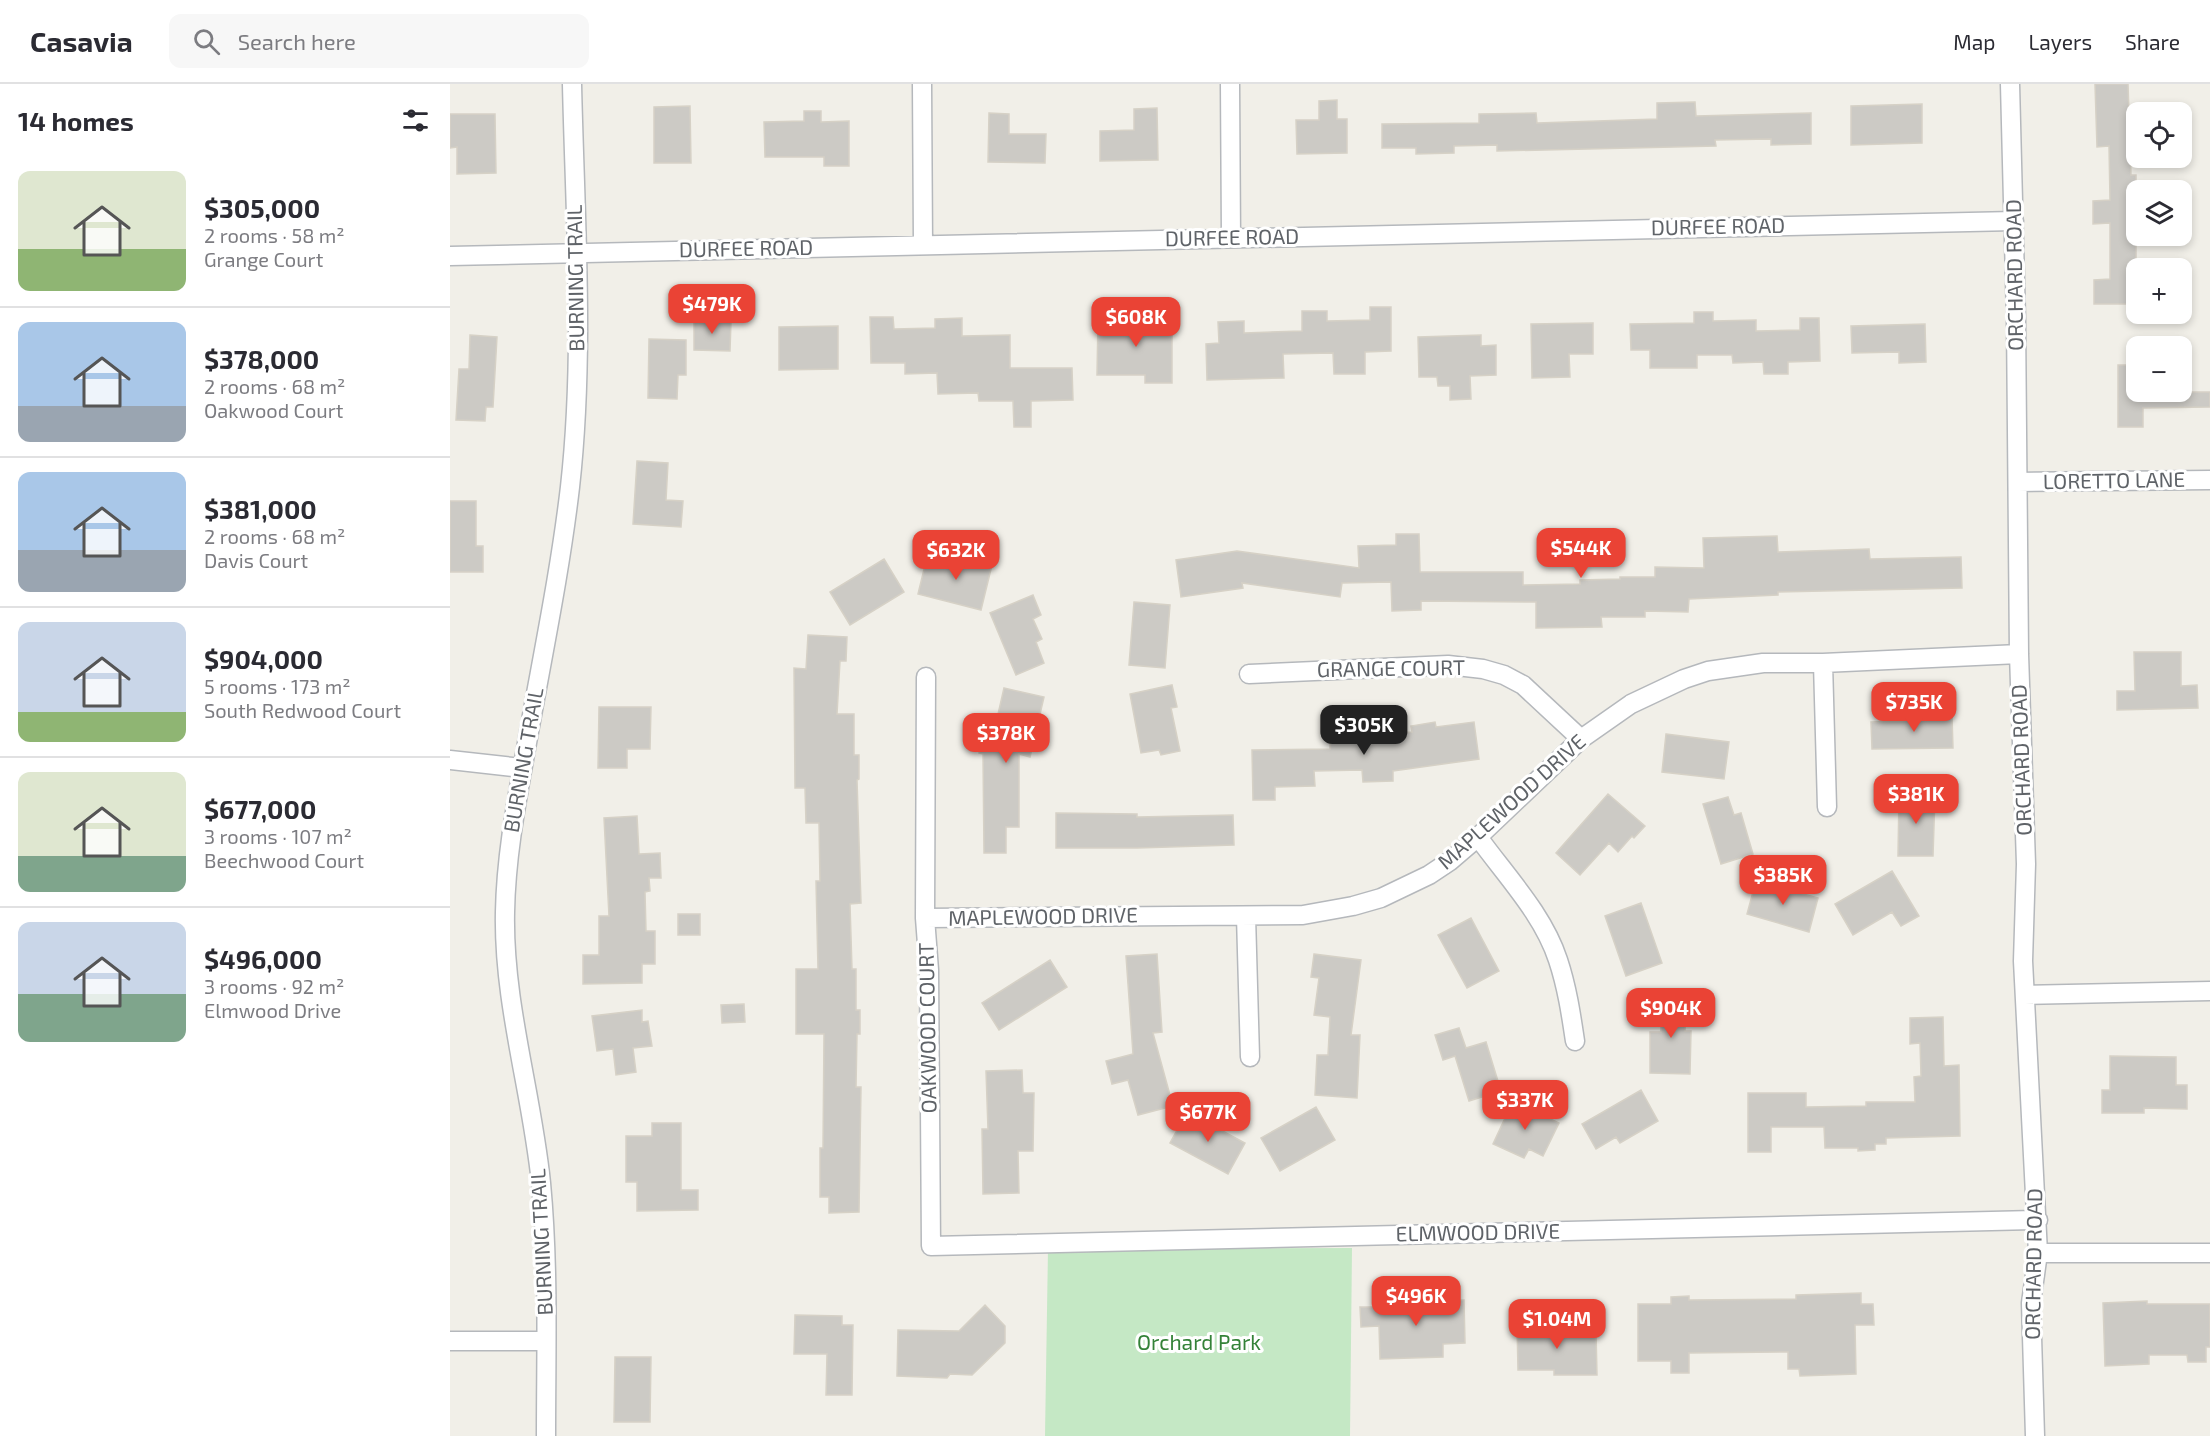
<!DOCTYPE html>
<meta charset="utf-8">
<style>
:root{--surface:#fff;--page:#f7f7f7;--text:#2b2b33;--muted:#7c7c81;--line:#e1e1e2;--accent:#ea4335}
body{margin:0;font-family:"Exo 2",sans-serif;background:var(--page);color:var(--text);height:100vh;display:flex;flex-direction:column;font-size:22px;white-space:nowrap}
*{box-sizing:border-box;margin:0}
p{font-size:20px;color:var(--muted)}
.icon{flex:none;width:33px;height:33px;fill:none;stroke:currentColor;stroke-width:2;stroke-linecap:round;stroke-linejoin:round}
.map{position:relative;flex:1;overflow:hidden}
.details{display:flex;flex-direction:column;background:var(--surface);width:450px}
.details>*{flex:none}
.controls{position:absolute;left:1676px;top:18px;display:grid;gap:12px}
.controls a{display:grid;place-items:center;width:66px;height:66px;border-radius:12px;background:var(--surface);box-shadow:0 3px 9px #0003;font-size:30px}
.price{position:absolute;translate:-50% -51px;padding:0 14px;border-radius:12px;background:var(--accent);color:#fff;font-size:20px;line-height:39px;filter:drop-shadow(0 2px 3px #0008)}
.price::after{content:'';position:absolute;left:50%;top:36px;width:18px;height:14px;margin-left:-9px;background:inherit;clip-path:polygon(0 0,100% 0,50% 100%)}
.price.current{background:#222;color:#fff}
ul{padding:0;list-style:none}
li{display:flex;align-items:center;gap:18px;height:150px;padding:0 18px}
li+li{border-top:2px solid var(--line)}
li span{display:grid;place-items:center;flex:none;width:168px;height:120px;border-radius:12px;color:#555}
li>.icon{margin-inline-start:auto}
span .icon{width:72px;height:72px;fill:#fffc;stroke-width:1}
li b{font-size:26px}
h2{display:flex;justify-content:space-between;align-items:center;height:72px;padding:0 18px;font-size:26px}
header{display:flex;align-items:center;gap:36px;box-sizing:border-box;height:84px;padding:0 30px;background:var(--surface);border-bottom:2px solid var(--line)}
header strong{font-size:28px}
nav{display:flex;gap:33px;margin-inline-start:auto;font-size:21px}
.search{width:420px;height:54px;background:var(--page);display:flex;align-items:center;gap:15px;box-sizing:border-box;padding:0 21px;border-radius:12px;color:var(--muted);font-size:22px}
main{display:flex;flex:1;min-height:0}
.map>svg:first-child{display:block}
</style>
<header>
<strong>Casavia</strong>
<div class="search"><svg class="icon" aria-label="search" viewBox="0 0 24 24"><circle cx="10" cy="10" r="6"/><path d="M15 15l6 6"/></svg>Search here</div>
<nav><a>Map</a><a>Layers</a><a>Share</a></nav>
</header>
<main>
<section class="details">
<h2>14 homes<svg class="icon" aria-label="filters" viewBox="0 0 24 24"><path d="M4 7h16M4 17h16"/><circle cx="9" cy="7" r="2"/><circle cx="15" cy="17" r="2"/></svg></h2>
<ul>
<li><span style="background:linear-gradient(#dfe7d0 65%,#8fb573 0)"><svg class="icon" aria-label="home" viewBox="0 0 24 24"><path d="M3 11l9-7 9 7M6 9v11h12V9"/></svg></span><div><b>$305,000</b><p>2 rooms · 58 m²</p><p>Grange Court</p></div></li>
<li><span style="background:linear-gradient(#a9c7e8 70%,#9aa5b1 0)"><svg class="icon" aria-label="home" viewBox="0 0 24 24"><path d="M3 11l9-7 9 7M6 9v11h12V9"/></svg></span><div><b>$378,000</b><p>2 rooms · 68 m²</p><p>Oakwood Court</p></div></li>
<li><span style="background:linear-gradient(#a9c7e8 65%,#9aa5b1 0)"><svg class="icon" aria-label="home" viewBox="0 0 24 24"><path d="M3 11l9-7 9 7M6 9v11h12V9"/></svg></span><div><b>$381,000</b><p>2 rooms · 68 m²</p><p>Davis Court</p></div></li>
<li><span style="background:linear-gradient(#c9d6e8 75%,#8fb573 0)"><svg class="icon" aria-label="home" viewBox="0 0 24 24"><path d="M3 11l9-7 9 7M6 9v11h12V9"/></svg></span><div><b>$904,000</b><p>5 rooms · 173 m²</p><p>South Redwood Court</p></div></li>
<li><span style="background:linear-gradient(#dfe7d0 70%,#7fa58c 0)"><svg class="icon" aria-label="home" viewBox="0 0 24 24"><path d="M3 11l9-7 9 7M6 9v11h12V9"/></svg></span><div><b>$677,000</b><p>3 rooms · 107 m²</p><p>Beechwood Court</p></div></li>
<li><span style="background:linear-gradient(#c9d6e8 60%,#7fa58c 0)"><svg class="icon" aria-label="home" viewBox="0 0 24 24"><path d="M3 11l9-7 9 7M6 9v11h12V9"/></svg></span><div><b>$496,000</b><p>3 rooms · 92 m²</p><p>Elmwood Drive</p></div></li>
</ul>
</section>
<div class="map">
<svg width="1760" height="1352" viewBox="0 0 1760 1352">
<rect width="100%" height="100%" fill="#f1efe8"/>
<!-- green -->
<path fill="#c5e8c5" d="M 902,1164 L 900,1352 L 595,1352 L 598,1165 Z"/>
<!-- building -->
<path fill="#cccac5" stroke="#d6d1c6" stroke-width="1.5" d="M 1645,0 L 1678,0 L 1681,91 L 1686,91 L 1686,220 L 1644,220 L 1644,196 L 1660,195 L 1660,139 L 1643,140 L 1643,117 L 1660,116 L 1659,62 L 1647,63 Z
M 887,16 L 887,35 L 897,35 L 897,69 L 847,70 L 846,36 L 869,36 L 869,17 Z
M 1245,18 L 1246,32 L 1361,29 L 1361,60 L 1321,61 L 1321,55 L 1265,56 L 1266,62 L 1047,67 L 1047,61 L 1004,62 L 1004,69 L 966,70 L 966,64 L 932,64 L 932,40 L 1029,39 L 1029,30 L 1086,29 L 1087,39 L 1207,35 L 1207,19 Z
M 1472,20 L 1472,59 L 1401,61 L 1401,22 Z
M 240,22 L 241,79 L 204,79 L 204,23 Z
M 707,24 L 708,76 L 650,77 L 650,47 L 684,46 L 684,25 Z
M 354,27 L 371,27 L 371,38 L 399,37 L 399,82 L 374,82 L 374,73 L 315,73 L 314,38 L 354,37 Z
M 539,29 L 559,30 L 559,50 L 596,50 L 595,79 L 538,78 Z
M 0,30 L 45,30 L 46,89 L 7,90 L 7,63 L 0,64 Z
M 920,223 L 941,223 L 941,267 L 915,268 L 915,290 L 884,290 L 883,269 L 833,270 L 834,294 L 757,296 L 756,260 L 769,259 L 768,238 L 794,237 L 794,249 L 852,247 L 852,227 L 877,227 L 877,237 L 920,236 Z
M 1244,228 L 1263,228 L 1263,237 L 1306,236 L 1306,247 L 1350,246 L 1350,234 L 1369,234 L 1370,277 L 1338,278 L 1338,290 L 1314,290 L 1313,278 L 1283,279 L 1282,271 L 1247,271 L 1247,284 L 1200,284 L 1200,266 L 1181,266 L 1180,240 L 1244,239 Z
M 685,231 L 722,232 L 722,299 L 695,299 L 695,291 L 647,291 L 648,235 L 685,236 Z
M 420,233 L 443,233 L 444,245 L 485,244 L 485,235 L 512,234 L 512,252 L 560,251 L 560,284 L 622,284 L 623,316 L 581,317 L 581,343 L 564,343 L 563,317 L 529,317 L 528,309 L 488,310 L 487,289 L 455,290 L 455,279 L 421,279 Z
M 244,236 L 281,237 L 280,267 L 244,266 Z
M 1143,239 L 1143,270 L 1119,270 L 1120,293 L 1082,294 L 1081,240 Z
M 1475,240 L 1476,278 L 1449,279 L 1449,268 L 1402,269 L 1401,242 Z
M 388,242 L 388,285 L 329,286 L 329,243 Z
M 20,251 L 47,253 L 43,323 L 36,323 L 35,337 L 6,336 L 9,285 L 19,285 Z
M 1031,251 L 1031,262 L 1046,261 L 1046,291 L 1020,292 L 1021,315 L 1000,316 L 1000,302 L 988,302 L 987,293 L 969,293 L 968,253 Z
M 199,255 L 236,256 L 236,291 L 228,291 L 227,315 L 198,314 Z
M 1668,281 L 1686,281 L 1686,308 L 1760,308 L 1760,323 L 1693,324 L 1693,343 L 1668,343 Z
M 187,377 L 218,379 L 216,416 L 233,417 L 231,443 L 183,440 Z
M 0,417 L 26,417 L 26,462 L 33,462 L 33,488 L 0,488 Z
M 946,450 L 969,450 L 970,488 L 1073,488 L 1073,501 L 1130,500 L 1130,496 L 1170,495 L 1170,493 L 1205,493 L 1205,483 L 1254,484 L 1253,454 L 1327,452 L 1328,468 L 1419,465 L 1420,475 L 1511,473 L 1512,504 L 1328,508 L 1328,511 L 1239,515 L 1238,528 L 1195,527 L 1195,533 L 1151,533 L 1152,543 L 1086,544 L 1086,518 L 971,517 L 971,526 L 942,527 L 941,498 L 892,499 L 890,513 L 792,499 L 793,504 L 731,513 L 726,476 L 787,467 L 909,484 L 908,462 L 946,461 Z
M 500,471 L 542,481 L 531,526 L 468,510 L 477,473 L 497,479 Z
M 434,475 L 454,508 L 400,541 L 380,508 Z
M 583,511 L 591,531 L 583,535 L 592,555 L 586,558 L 594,579 L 566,591 L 540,529 Z
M 684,518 L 720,521 L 715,584 L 679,581 Z
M 358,551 L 397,553 L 396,577 L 390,577 L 387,630 L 404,630 L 404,671 L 409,671 L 409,695 L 407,696 L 411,819 L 400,820 L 402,885 L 406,885 L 406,926 L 410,926 L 410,950 L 407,950 L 406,1003 L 411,1003 L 409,1128 L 379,1129 L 379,1113 L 370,1113 L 370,1064 L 373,1064 L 374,950 L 346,950 L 346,885 L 368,885 L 366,797 L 370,797 L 369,739 L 356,739 L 355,704 L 345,704 L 344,584 L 356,585 Z
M 1684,568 L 1731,568 L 1731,602 L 1747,601 L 1748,624 L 1667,626 L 1667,607 L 1685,607 Z
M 722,601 L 727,623 L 721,624 L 730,667 L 711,671 L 709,666 L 691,669 L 680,610 Z
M 554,604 L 594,613 L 580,673 L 569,670 L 569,743 L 556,743 L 556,769 L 534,769 L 533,670 L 529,669 L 536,636 L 546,639 Z
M 149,623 L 201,623 L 200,665 L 177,665 L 177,684 L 148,684 Z
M 1502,632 L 1503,664 L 1422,665 L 1421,638 L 1456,637 L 1456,633 Z
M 985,638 L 986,643 L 1024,638 L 1029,675 L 943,687 L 943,697 L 913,698 L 912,686 L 864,687 L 865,702 L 825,703 L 825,716 L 803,716 L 802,666 L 880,665 L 880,650 L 962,648 L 961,642 Z
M 1216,650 L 1279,658 L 1274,695 L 1212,688 Z
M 1158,710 L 1195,742 L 1184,754 L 1182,752 L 1168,768 L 1159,759 L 1130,791 L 1106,769 Z
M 1449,710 L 1485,711 L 1483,772 L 1448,772 Z
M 1278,713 L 1284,731 L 1291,729 L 1303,770 L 1271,780 L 1253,720 Z
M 606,729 L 687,730 L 687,733 L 783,731 L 784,761 L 687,764 L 606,764 Z
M 187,732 L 189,770 L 210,769 L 211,794 L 199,794 L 200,807 L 195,808 L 196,847 L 205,847 L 205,880 L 192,880 L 192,899 L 133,900 L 133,871 L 149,871 L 149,832 L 159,832 L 154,734 Z
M 1442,787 L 1469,832 L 1451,842 L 1442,828 L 1403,851 L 1385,820 Z
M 1306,797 L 1368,814 L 1359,848 L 1297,830 Z
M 1191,819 L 1212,879 L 1176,892 L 1155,832 Z
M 228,830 L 250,830 L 250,851 L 228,851 Z
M 1021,834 L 1049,887 L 1017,904 L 988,851 Z
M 707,870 L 712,948 L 703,949 L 723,1022 L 688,1031 L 678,996 L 662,1000 L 656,977 L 683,970 L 676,872 Z
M 864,870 L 911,876 L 901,951 L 910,951 L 907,1014 L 865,1011 L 867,971 L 878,971 L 880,933 L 864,931 L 869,894 L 861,893 Z
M 600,876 L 617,903 L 549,946 L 532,919 Z
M 1211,912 L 1236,912 L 1235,947 L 1241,947 L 1240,990 L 1200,989 L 1200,948 L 1211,948 Z
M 294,920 L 295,938 L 272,939 L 271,921 Z
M 192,926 L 192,938 L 198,937 L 202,962 L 183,964 L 186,988 L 166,991 L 163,965 L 147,967 L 142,932 Z
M 1493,933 L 1494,982 L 1509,981 L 1510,1052 L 1436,1054 L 1436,1060 L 1425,1060 L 1425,1066 L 1408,1067 L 1408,1064 L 1375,1064 L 1374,1043 L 1321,1043 L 1321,1068 L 1298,1068 L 1298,1009 L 1356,1009 L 1356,1023 L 1416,1022 L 1416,1018 L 1465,1018 L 1464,993 L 1471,992 L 1470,959 L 1460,960 L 1460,934 Z
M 1009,944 L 1016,964 L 1036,958 L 1051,1007 L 1019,1017 L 1005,972 L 993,976 L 985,951 Z
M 1660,972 L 1726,973 L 1726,1001 L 1737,1001 L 1737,1025 L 1694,1024 L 1694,1029 L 1652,1029 L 1652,1006 L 1660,1006 Z
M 572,986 L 573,1009 L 584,1009 L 583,1067 L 568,1067 L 569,1109 L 533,1110 L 532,1045 L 538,1045 L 536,987 Z
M 1191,1006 L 1208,1037 L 1170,1059 L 1166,1053 L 1146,1065 L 1132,1040 Z
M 1063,1017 L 1109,1039 L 1093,1072 L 1079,1065 L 1074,1074 L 1043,1060 Z
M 866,1023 L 885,1056 L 830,1087 L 811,1054 Z
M 737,1028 L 795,1059 L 778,1090 L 720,1059 Z
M 202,1039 L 231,1039 L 231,1106 L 248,1106 L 248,1126 L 187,1127 L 187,1098 L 176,1098 L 176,1052 L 202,1052 Z
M 1411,1209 L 1411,1220 L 1423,1220 L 1424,1241 L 1405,1241 L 1406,1290 L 1350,1292 L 1349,1285 L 1338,1285 L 1338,1268 L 1239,1269 L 1239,1289 L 1221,1289 L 1221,1277 L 1188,1277 L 1188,1220 L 1221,1220 L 1221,1213 L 1239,1212 L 1239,1216 L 1346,1215 L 1346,1211 Z
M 947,1213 L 947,1219 L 1014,1216 L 1015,1259 L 993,1260 L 993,1273 L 930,1275 L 929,1242 L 911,1243 L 910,1223 L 928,1223 L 928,1214 Z
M 1697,1217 L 1697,1220 L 1760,1220 L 1760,1263 L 1756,1263 L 1756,1278 L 1738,1278 L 1737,1271 L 1699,1271 L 1699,1280 L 1655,1282 L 1653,1219 Z
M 535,1221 L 555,1242 L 555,1259 L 522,1291 L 500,1290 L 497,1294 L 447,1292 L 448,1246 L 509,1247 Z
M 345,1231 L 392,1232 L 392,1241 L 403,1241 L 402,1311 L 376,1311 L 377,1270 L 344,1270 Z
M 1122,1240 L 1122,1248 L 1146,1248 L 1147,1291 L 1104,1291 L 1104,1286 L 1068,1286 L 1067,1241 Z
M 165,1273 L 201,1273 L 200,1338 L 164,1338 Z"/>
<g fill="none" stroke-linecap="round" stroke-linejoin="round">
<!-- minor casing -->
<g stroke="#b5b8bc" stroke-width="21">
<path id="minor" d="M 472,0 L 473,161
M 780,0 L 781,154
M 1560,0 L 1566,235 L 1569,570 L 1576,780 L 1573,877 L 1588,1169 L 1581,1219 L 1585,1352
M 0,172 L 1564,137
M 1568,398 L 1760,396
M 1373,579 L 1377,723
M 799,590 L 998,581 L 1033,585 L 1054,591 L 1073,601 L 1131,655
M 476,593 L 475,834 L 479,886 L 481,1162 L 1588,1136
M 0,676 L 72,684
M 1028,753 C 1056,792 1093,830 1108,876 C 1117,903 1121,930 1125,957
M 796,832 L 800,973
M 475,834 L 853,831 L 903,822 L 931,814 L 979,791 L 1000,777 L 1028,753 L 1131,655 L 1181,620 L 1234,595 L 1258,587 L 1313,579 L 1373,579 L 1569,570
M 1575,911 L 1760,907
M 1588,1169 L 1760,1169
M 0,1257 L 96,1257
M 96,1352 C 96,1268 99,1183 91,1099 C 82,1009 53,919 55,828 C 56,771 67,715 77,659 C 92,574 110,489 120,403 C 135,269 125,134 122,0"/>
</g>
<!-- minor -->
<use href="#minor" stroke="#fff" stroke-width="18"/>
</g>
<g text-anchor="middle" stroke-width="6" stroke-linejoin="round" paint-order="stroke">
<!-- street labels -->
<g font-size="21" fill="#5f6368" stroke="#fff">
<text transform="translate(1268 143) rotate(-1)" y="7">DURFEE ROAD</text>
<text transform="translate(782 154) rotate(-1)" y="7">DURFEE ROAD</text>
<text transform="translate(296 165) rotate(-1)" y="7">DURFEE ROAD</text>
<text transform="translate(1565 191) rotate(-91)" y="7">ORCHARD ROAD</text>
<text transform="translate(126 194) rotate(-91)" y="7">BURNING TRAIL</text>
<text transform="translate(1664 397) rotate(-1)" y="7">LORETTO LANE</text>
<text transform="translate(941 585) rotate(-1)" y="7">GRANGE COURT</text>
<text transform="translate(74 676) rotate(-80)" y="7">BURNING TRAIL</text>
<text transform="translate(1572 676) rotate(-92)" y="7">ORCHARD ROAD</text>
<text transform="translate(1062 718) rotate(-42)" y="7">MAPLEWOOD DRIVE</text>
<text transform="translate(593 833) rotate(-1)" y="7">MAPLEWOOD DRIVE</text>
<text transform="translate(478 944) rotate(-91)" y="7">OAKWOOD COURT</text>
<text transform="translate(1028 1149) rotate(-1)" y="7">ELMWOOD DRIVE</text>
<text transform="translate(92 1158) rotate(-93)" y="7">BURNING TRAIL</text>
<text transform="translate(1584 1180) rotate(-89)" y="7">ORCHARD ROAD</text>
</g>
<!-- park labels -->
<g font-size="21" fill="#348238" stroke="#fff">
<text x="749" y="1266">Orchard Park</text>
</g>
</g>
</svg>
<div class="controls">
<a><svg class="icon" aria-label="locate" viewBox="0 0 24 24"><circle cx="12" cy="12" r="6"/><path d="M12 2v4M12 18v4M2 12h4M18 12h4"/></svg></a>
<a><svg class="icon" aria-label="layers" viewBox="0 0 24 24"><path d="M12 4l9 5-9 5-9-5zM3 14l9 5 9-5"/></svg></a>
<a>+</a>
<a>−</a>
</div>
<b class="price" style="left:262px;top:251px">$479K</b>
<b class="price" style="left:686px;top:264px">$608K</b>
<b class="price" style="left:1131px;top:495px">$544K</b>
<b class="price" style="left:506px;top:497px">$632K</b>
<b class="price" style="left:1464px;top:649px">$735K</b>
<b class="price current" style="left:914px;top:672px">$305K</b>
<b class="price" style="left:556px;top:680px">$378K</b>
<b class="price" style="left:1466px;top:741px">$381K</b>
<b class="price" style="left:1333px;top:822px">$385K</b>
<b class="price" style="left:1221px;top:955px">$904K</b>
<b class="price" style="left:1075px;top:1047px">$337K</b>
<b class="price" style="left:758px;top:1059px">$677K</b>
<b class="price" style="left:966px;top:1243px">$496K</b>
<b class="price" style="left:1107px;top:1266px">$1.04M</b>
</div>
</main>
